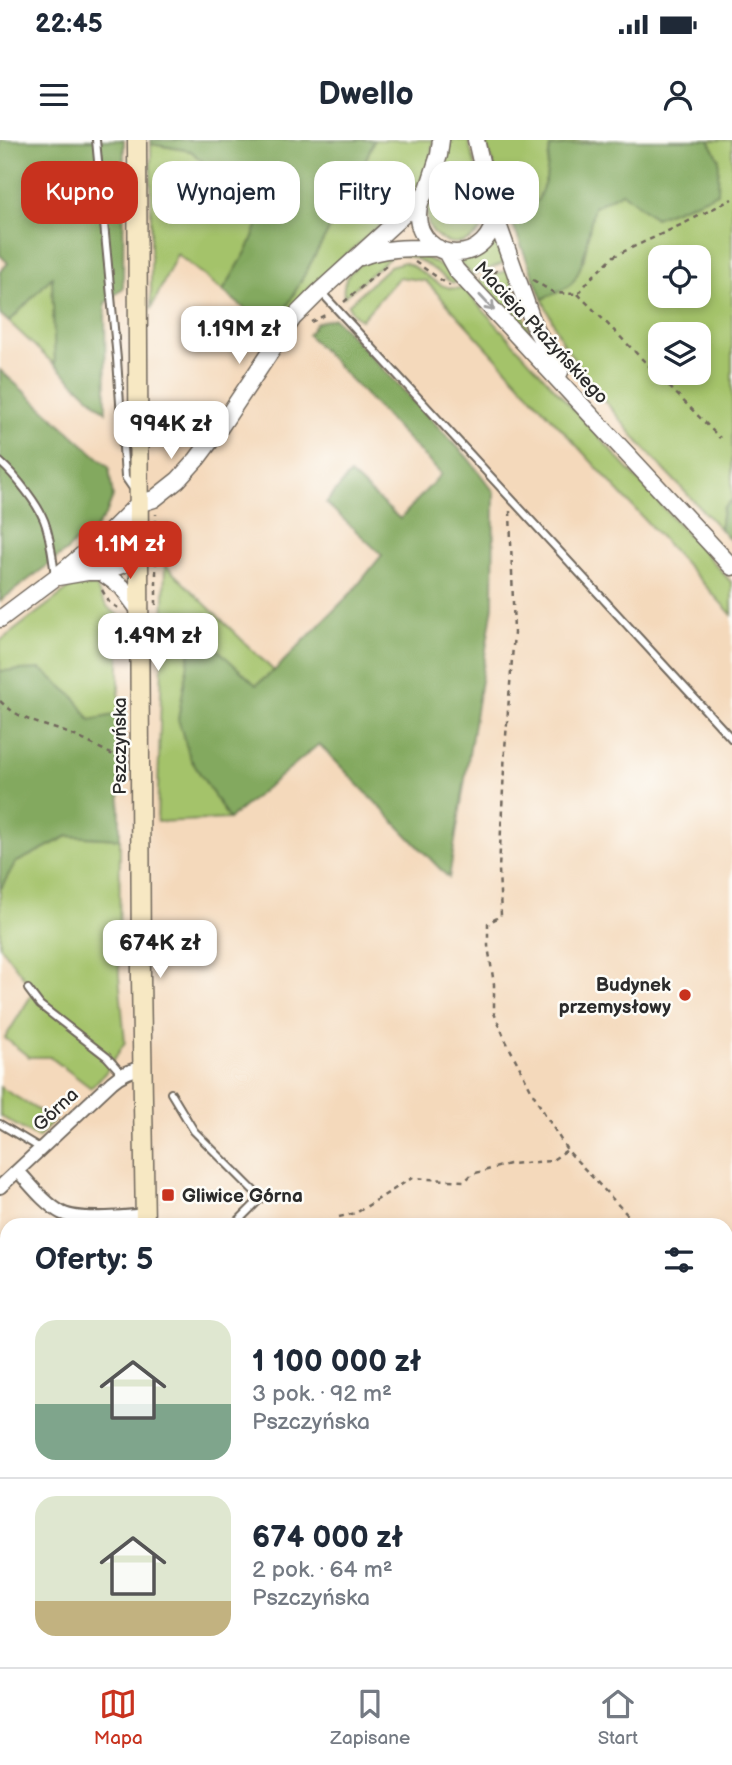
<!DOCTYPE html>
<html lang="pl">
<meta charset="utf-8">
<style>
:root{--surface:#fff;--page:#f2f2f3;--text:#1f2937;--muted:#747a83;--line:#e0e1e3;--accent:#c8321e}
body{margin:0;font-family:"Balsamiq Sans",sans-serif;background:var(--page);color:var(--text);height:100vh;display:flex;flex-direction:column;font-size:26px;white-space:nowrap}
*{box-sizing:border-box;margin:0}
p{font-size:23px;color:var(--muted)}
.icon{flex:none;width:38px;height:38px;fill:none;stroke:currentColor;stroke-width:2;stroke-linecap:round;stroke-linejoin:round}
.map{position:relative;flex:1;overflow:hidden}
.side{position:absolute;left:0px;top:1078px;width:733px;height:450px;display:flex;flex-direction:column;background:var(--surface);border-radius:21px 21px 0 0;box-shadow:0 4px 10px #0003}
.side>*{flex:none}
.hud{position:absolute;left:21px;top:21px;width:691px;height:63px;display:flex;gap:14px}
.tools{position:absolute;left:648px;top:105px;display:grid;gap:14px}
.tools a{display:grid;place-items:center;width:63px;height:63px;border-radius:14px;background:var(--surface);box-shadow:0 4px 10px #0003;font-size:35px}
.price{position:absolute;translate:-50% -60px;padding:0 16px;border-radius:14px;background:#fff;color:#222;font-size:23px;line-height:46px;filter:drop-shadow(0 2px 4px #0008)}
.price::after{content:'';position:absolute;left:50%;top:42px;width:21px;height:16px;margin-left:-10px;background:inherit;clip-path:polygon(0 0,100% 0,50% 100%)}
.price.selected{background:var(--accent);color:#fff}
ul{padding:0;list-style:none}
li{display:flex;align-items:center;gap:21px;height:175px;padding:0 35px}
li+li{border-top:2px solid var(--line)}
li span{display:grid;place-items:center;flex:none;width:196px;height:140px;border-radius:21px;color:#555}
li>.icon{margin-inline-start:auto}
span .icon{width:84px;height:84px;fill:#fffc;stroke-width:1}
li b{font-size:30px}
h2{display:flex;justify-content:space-between;align-items:center;height:84px;padding:0 35px;font-size:30px}
.chip{padding:0 24px;border-radius:21px;background:var(--surface);box-shadow:0 4px 10px #0003;font-size:24px;line-height:63px}
.chip.selected{background:var(--accent);color:#fff}
.status{display:flex;justify-content:space-between;align-items:center;height:49px;padding:0 35px;background:var(--surface);direction:ltr}
.status svg{height:19px;fill:currentColor}
header{display:flex;justify-content:space-between;align-items:center;height:91px;padding:0 35px;background:var(--surface);font-size:32px;font-weight:700}
.tab-bar{display:flex;justify-content:space-around;align-items:center;height:98px;border-top:2px solid var(--line);background:var(--surface);font-size:19px;color:var(--muted)}
.tab-bar a{display:grid;justify-items:center;gap:4px}
.tab-bar .selected{color:var(--accent)}
.map>svg:first-child{display:block}
</style>
<div class="status"><b>22:45</b><svg viewBox="0 0 49 12"><path d="M0 12V9h3v3zM5 12V6h3v6zM10 12V3h3v9zM15 12V0h3v12zM26 1h20v11H26zM47 4h2v5h-2z"/></svg></div>
<header><svg class="icon" aria-label="menu" viewBox="0 0 24 24"><path d="M4 6h16M4 12h16M4 18h16"/></svg>Dwello<svg class="icon" aria-label="person" viewBox="0 0 24 24"><circle cx="12" cy="8" r="4"/><path d="M4 21q1-7 8-7t8 7"/></svg></header>
<div class="map">
<svg width="732" height="1527" viewBox="0 0 732 1527">
<rect width="100%" height="100%" fill="#fdfcf7"/>
<filter id="ink" filterUnits="userSpaceOnUse"><feTurbulence type="fractalNoise" baseFrequency=".0143" numOctaves="2"/><feDisplacementMap in="SourceGraphic" scale="14" xChannelSelector="R" yChannelSelector="G"/><feConvolveMatrix kernelMatrix="1 2 1 2 8 2 1 2 1" color-interpolation-filters="sRGB"/></filter>
<filter id="wash" filterUnits="userSpaceOnUse"><feTurbulence type="fractalNoise" baseFrequency=".00686" numOctaves="4" result="noise"/><feDisplacementMap in="SourceGraphic" scale="28" xChannelSelector="R" yChannelSelector="G"/><feGaussianBlur stdDeviation="1.57" result="paint"/><feColorMatrix in="noise" values="0 0 0 0 0 0 0 0 0 0 0 0 0 0 0 0 0 1.4 0 .05"/><feComposite in="paint" operator="in"/></filter>
<g filter="url(#wash)">
<rect width="100%" height="100%" fill="#f4d9bb"/>
<!-- green -->
<path fill="#a4c36b" stroke="#68774b" stroke-width="2" fill-rule="evenodd" d="M 374,0 L 433,0 L 431,17 L 420,46 L 402,66 L 309,148 L 273,192 L 361,31 Z
M 449,0 L 468,0 L 477,31 L 476,33 L 464,29 L 444,28 Z
M 485,0 L 609,1 L 550,7 L 546,39 L 538,60 L 512,82 Z
M 709,0 L 732,0 L 732,360 L 723,368 L 720,389 L 641,305 L 594,248 L 564,205 L 542,159 L 571,144 L 584,119 L 593,67 L 622,52 L 719,19 ZM 660,117 L 698,117 L 698,156 L 660,156 ZM 660,194 L 698,194 L 698,233 L 660,233 Z
M 151,4 L 191,11 L 262,76 L 248,109 L 223,151 L 177,114 L 151,169 Z
M427 74a29 29 0 1 1 58 0a29 29 0 1 1-58 0Z
M 496,97 L 504,123 L 472,135 L 460,123 L 460,121 L 482,112 Z
M 408,113 C 429,117 443,126 457,141 L 453,143 L 449,141 C 431,127 417,114 393,115 L 344,157 C 339,123 382,112 408,113 Z
M 404,122 C 426,130 437,152 463,148 L 732,443 L 732,475 L 426,141 L 399,137 L 361,180 L 352,172 L 348,165 L 390,126 Z
M 508,130 L 532,198 L 478,141 Z
M 52,136 L 55,225 L 9,182 Z
M 165,425 L 274,531 L 256,545 L 194,489 L 190,618 L 229,679 L 157,682 Z
M 96,446 C 101,459 105,468 119,475 L 119,574 L 90,581 L 74,557 L 0,531 L 0,501 L 71,447 Z
M 68,696 L 120,699 L 119,836 L 125,902 L 106,932 L 91,948 L 50,917 L 29,917 L 5,898 L 34,851 L 0,806 L 0,750 L 15,723 Z
M 0,947 L 54,980 L 38,998 L 0,976 Z
M 0,1438 L 7,1438 L 7,1521 L 27,1521 L 27,1527 L 0,1527 Z"/>
<!-- forest -->
<path fill="#83a95f" stroke="#576a45" stroke-width="2" d="M 0,0 L 124,0 L 123,148 L 105,163 L 106,272 L 55,225 L 52,137 L 9,182 L 0,174 L 0,132 L 8,123 L 0,115 Z
M 151,0 L 374,0 L 361,31 L 273,192 L 223,151 L 248,109 L 261,76 L 191,11 L 151,4 Z
M 613,0 L 709,0 L 719,19 L 718,53 L 655,78 L 622,52 L 594,67 C 588,89 586,125 572,143 C 566,150 551,155 542,159 L 512,82 L 538,60 L 546,39 L 550,7 Z
M 334,178 L 467,317 L 494,352 L 493,466 L 449,738 L 319,604 L 229,679 L 190,618 L 178,579 L 194,488 L 256,545 L 274,531 L 353,451 L 382,415 L 326,363 L 350,334 L 400,379 L 441,334 L 308,195 L 316,183 Z
M 0,230 L 109,327 L 113,357 L 106,374 L 92,393 L 82,394 L 69,409 L 0,461 Z
M 732,360 L 732,402 L 720,389 L 723,368 Z
M 41,529 L 74,557 L 90,580 L 119,574 L 120,699 L 68,696 L 15,723 L 0,750 L 0,531 Z"/>
</g>
<g filter="url(#ink)">
<g fill="none" stroke-linecap="round" stroke-linejoin="round">
<!-- service casing -->
<g stroke="#71685d" stroke-width="10">
<path id="service" d="M 96,0 L 117,219 L 125,337 L 134,350
M 321,152 L 732,599
M 0,322 C 15,335 41,367 46,386 C 51,402 53,420 55,436
M 28,849 L 40,865 L 107,917 L 122,934
M 171,953 L 194,991 L 261,1058 L 234,1085
M 0,984 L 40,1008
M 726,1154 L 732,1149
M 726,1163 L 732,1170
M 188,1521 L 188,1527
M 330,1521 L 335,1525 L 364,1527
M 377,1521 L 377,1527
M 655,1521 L 661,1527
M 272,1527 L 272,1521
M 311,1527 L 314,1521
M 394,1527 L 459,1524 L 462,1521"/>
</g>
<!-- minor casing -->
<g stroke="#71685d" stroke-width="16">
<path id="minor" d="M 18,1031 C 31,1045 45,1064 62,1073 C 80,1082 124,1077 145,1075
M 0,1047 L 112,942 C 121,934 129,930 142,928"/>
</g>
<!-- tertiary casing -->
<g stroke="#71685d" stroke-width="19">
<path id="tertiary" d="M 476,0 L 489,56
M418 75a38 38 0 1 1 76 0a38 38 0 1 1-76 0Z
M 428,49 L 439,15 L 441,0
M 494,73 L 535,188 L 560,232
M 446,112 L 456,130 L 732,427
M 361,117 C 385,107 412,108 438,108
M 101,432 L 122,447 L 139,470
M 58,437 L 87,432 L 101,432 L 122,425 L 139,412 L 118,403 L 100,400
M 0,479 L 56,437 L 111,391 L 138,364 L 154,359 L 178,340 L 197,319 L 215,295 L 293,178 L 320,151 L 422,58"/>
</g>
<!-- secondary casing -->
<g stroke="#71685d" stroke-width="21">
<path id="secondary" d="M 137,0 L 141,837 L 145,1085
M 152,1521 L 152,1527"/>
</g>
<!-- path -->
<path stroke="#71685d" stroke-width="2.5" stroke-dasharray="5 5" stroke-linecap="butt" d="M 415,122 L 450,146
M 483,136 L 500,130
M 533,140 L 554,153 L 578,154 L 591,138 L 614,116 L 685,83 L 732,59
M 578,154 L 720,298
M 344,162 L 387,125
M 311,182 L 327,174
M 575,230 L 585,245
M 510,371 L 514,493 L 505,609 L 499,729 L 501,776 L 488,783 L 488,806 L 494,844 L 494,873 L 506,901 L 537,961 L 567,1010
M 102,450 L 109,462 L 118,468
M 156,465 L 156,374
M 0,561 C 24,584 47,584 75,596 C 92,604 109,613 125,621
M 339,1077 L 356,1073 L 412,1038 L 465,1041 L 472,1034 L 509,1024 L 551,1021 L 567,1010 L 637,1085"/>
<!-- service -->
<use href="#service" stroke="#fff" stroke-width="6"/>
<!-- minor -->
<use href="#minor" stroke="#fff" stroke-width="12"/>
<!-- tertiary -->
<use href="#tertiary" stroke="#fff" stroke-width="16"/>
<!-- secondary -->
<use href="#secondary" stroke="#f7e8c3" stroke-width="18"/>
</g>
<!-- one-way arrows -->
<defs><path id="oneway-shaft" d="M-6 0H5M1.5-3L5.5 0L1.5 3" fill="none" stroke-width="1.6" stroke-linecap="round" stroke-linejoin="round" transform="scale(1.75)"/></defs>
<use stroke="#a0a0a0" href="#oneway-shaft" transform="translate(487 163) rotate(47)"/>
</g>
<!-- markers -->
<g fill="#c8321e" stroke="#fdfcf7" stroke-width="2.5">
<circle cx="685" cy="855" r="7"/>
<rect x="161" y="1048" width="14" height="14" rx="3.5"/>
</g>
<g text-anchor="middle" stroke-width="5" stroke-linejoin="round" paint-order="stroke">
<!-- street labels -->
<g font-size="19" fill="#2b2b2b" stroke="#fdfcf7">
<text transform="translate(542 192) rotate(47)" y="7">Macieja Płażyńskiego</text>
<text transform="translate(119 606) rotate(-90)" y="7">Pszczyńska</text>
<text transform="translate(55 969) rotate(-43)" y="7">Górna</text>
</g>
<!-- poi labels -->
<g font-size="19" font-weight="bold" fill="#2b2b2b" stroke="#fdfcf7" text-anchor="end">
<text x="671" y="851">Budynek<tspan x="671" dy="22">przemysłowy</tspan></text>
<text x="182" y="1062" text-anchor="start">Gliwice Górna</text>
</g>
</g>
</svg>
<div class="tools">
<a><svg class="icon" aria-label="locate" viewBox="0 0 24 24"><circle cx="12" cy="12" r="6"/><path d="M12 2v4M12 18v4M2 12h4M18 12h4"/></svg></a>
<a><svg class="icon" aria-label="layers" viewBox="0 0 24 24"><path d="M12 4l9 5-9 5-9-5zM3 14l9 5 9-5"/></svg></a>
</div>
<b class="price" style="left:239px;top:226px">1.19M zł</b>
<b class="price" style="left:171px;top:321px">994K zł</b>
<b class="price selected" style="left:130px;top:441px">1.1M zł</b>
<b class="price" style="left:158px;top:533px">1.49M zł</b>
<b class="price" style="left:160px;top:840px">674K zł</b>
<div class="hud">
<a class="chip selected">Kupno</a>
<a class="chip">Wynajem</a>
<a class="chip">Filtry</a>
<a class="chip">Nowe</a>
</div>
<section class="side">
<h2>Oferty: 5<svg class="icon" aria-label="filters" viewBox="0 0 24 24"><path d="M4 7h16M4 17h16"/><circle cx="9" cy="7" r="2"/><circle cx="15" cy="17" r="2"/></svg></h2>
<ul>
<li><span style="background:linear-gradient(#dfe7d0 60%,#7fa58c 0)"><svg class="icon" aria-label="home" viewBox="0 0 24 24"><path d="M3 11l9-7 9 7M6 9v11h12V9"/></svg></span><div><b>1 100 000 zł</b><p>3 pok. · 92 m²</p><p>Pszczyńska</p></div></li>
<li><span style="background:linear-gradient(#dfe7d0 75%,#c2b280 0)"><svg class="icon" aria-label="home" viewBox="0 0 24 24"><path d="M3 11l9-7 9 7M6 9v11h12V9"/></svg></span><div><b>674 000 zł</b><p>2 pok. · 64 m²</p><p>Pszczyńska</p></div></li>
</ul>
</section>
</div>
<nav class="tab-bar">
<a class="selected"><svg class="icon" aria-label="map" viewBox="0 0 24 24"><path d="M3 6l6-2 6 2 6-2v14l-6 2-6-2-6 2zM9 4v14M15 6v14"/></svg>Mapa</a>
<a><svg class="icon" aria-label="saved" viewBox="0 0 24 24"><path d="M7 4h10v16l-5-4-5 4z"/></svg>Zapisane</a>
<a><svg class="icon" aria-label="home" viewBox="0 0 24 24"><path d="M3 11l9-7 9 7M6 9v11h12V9"/></svg>Start</a>
</nav>
